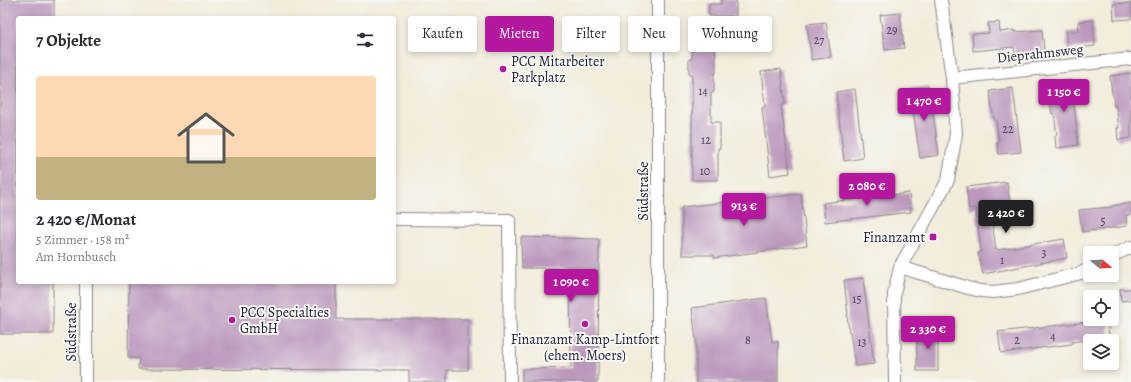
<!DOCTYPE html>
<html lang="de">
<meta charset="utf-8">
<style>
:root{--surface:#fff;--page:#f2f2f3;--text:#2b2b33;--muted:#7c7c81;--line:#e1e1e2;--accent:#b5179e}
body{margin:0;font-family:Alegreya,serif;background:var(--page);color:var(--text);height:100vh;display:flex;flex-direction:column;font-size:15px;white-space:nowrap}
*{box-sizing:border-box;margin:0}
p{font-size:13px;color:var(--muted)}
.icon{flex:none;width:22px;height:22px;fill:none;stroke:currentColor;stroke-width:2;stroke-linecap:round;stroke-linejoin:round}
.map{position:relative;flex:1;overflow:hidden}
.drawer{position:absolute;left:16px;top:16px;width:380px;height:268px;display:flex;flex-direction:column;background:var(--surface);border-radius:4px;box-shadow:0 2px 6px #0003}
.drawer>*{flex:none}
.top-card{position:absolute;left:408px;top:16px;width:380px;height:36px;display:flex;gap:8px}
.needle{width:26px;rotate:108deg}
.tools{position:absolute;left:1083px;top:246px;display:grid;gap:8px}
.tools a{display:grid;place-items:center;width:36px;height:36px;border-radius:4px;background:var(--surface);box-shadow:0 2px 6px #0003;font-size:20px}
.price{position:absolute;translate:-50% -34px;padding:0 9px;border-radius:4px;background:var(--accent);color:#fff;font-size:13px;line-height:26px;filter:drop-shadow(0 1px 2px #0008)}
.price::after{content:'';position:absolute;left:50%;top:24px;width:12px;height:9px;margin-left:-6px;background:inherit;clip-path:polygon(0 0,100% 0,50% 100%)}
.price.selected{background:#222;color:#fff}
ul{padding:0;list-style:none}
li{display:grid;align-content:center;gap:8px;height:212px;padding:0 20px}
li+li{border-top:1px solid var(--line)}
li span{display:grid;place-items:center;height:124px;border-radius:4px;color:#555}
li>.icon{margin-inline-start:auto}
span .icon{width:72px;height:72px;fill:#fffc;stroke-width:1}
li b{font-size:17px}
h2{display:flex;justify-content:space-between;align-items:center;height:48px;padding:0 20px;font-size:17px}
.chip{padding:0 14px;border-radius:4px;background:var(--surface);box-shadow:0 2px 6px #0003;font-size:14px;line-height:36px}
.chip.selected{background:var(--accent);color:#fff}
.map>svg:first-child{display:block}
</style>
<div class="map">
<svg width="1131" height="382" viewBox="0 0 1131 382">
<rect width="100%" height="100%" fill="#f6f6f2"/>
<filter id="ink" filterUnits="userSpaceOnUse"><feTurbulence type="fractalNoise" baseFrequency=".025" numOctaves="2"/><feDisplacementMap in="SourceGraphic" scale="8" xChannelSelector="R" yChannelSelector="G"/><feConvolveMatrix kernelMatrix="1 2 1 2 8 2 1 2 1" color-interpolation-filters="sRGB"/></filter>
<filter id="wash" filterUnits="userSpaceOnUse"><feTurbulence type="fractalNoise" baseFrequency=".012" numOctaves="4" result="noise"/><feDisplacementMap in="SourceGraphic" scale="16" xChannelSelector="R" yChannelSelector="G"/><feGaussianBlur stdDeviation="0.9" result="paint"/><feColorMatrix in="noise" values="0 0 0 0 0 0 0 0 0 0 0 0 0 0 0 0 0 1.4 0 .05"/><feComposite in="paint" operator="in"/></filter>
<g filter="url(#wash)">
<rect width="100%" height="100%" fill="#f2ecda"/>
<g id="blocks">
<!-- building -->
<path fill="#bb99bd" d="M 0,0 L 54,0 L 54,18 L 18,18 L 18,282 L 53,282 L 53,334 L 0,334 Z
M 721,0 L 736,0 L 736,16 L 709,16 L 709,4 L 721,4 Z
M 1131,3 L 1131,19 L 1114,20 L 1113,4 Z
M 900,13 L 904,48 L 885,50 L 880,15 Z
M 1093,20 L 1095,46 L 1067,49 L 1066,32 L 1079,31 L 1078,22 Z
M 826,22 L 831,57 L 811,60 L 811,48 L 810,48 L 807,24 Z
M 999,22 L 1000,32 L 1014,30 L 1014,32 L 1042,30 L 1044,50 L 1015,53 L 1014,47 L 973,51 L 972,34 L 989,33 L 988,23 Z
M 692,36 L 715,36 L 716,66 L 716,73 L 714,74 L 714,92 L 711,93 L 711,122 L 720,122 L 720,148 L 718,148 L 718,180 L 692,180 L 692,74 L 689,74 L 689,59 L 692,59 Z
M 781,69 L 785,104 L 781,105 L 790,173 L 770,176 L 762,107 L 765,106 L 761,72 Z
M 1131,73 L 1131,138 L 1118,140 L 1117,128 L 1119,128 L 1116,106 L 1114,106 L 1113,94 L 1112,94 L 1110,76 Z
M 1072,80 L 1078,145 L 1056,148 L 1055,136 L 1057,135 L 1054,114 L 1052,114 L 1047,84 Z
M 929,86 L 939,155 L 920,158 L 910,89 Z
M 1013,88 L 1021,152 L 999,154 L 997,143 L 999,142 L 996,120 L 995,121 L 992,109 L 990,91 Z
M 855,89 L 863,158 L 844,161 L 836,92 Z
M 1007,182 L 1010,204 L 990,206 L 996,250 L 1064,239 L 1067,258 L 983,274 L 978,253 L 981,252 L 976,208 L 969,209 L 966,187 Z
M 909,193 L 911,212 L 825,222 L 823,203 L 856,199 L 856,198 L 875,195 L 875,197 Z
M 801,194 L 807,245 L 714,258 L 714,255 L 682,255 L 682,207 Z
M 1131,203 L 1131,215 L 1126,215 L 1127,226 L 1082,232 L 1079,210 L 1112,207 L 1112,206 Z
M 521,237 L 599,239 L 598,382 L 522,382 L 522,369 L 571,368 L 570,268 L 522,268 Z
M 863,278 L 874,364 L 855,366 L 850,332 L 849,332 L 847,315 L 848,315 L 844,280 Z
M 129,282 L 336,282 L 336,319 L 468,319 L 468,370 L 447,370 L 447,382 L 409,382 L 409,370 L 138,369 L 139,358 L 128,358 Z
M 1120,289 L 1131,289 L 1131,300 L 1121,301 Z
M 766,298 L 772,342 L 778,342 L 778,382 L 696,382 L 696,340 L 692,308 Z
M 1087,319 L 1107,319 L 1109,336 L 1072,342 L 1072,344 L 1001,353 L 998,332 L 1087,322 Z
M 917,329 L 938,329 L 938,371 L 917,371 Z"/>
</g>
</g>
<g filter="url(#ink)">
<use href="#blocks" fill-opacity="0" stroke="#8a878a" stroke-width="1"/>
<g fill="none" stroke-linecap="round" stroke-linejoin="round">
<!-- street casing -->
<g stroke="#8a878a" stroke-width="14">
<path id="street" d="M 952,78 L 1130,59
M 394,219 L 509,220 L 510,382
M 1112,256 L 1131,247
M 900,267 L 968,288 L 981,291 L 993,292 L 1018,289 L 1081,273 L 1090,268
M 86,282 L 86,382
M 658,382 L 658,0
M 895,382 L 894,294 L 900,267 L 948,180 L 956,134 L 952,78 L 941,0"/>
</g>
<!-- street -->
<use href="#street" stroke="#fff" stroke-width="12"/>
</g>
</g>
<!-- markers -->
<g fill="#b5179e" stroke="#f6f6f2" stroke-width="1.5">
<circle cx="503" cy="69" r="4"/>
<rect x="929" y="233" width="8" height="8" rx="2"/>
<circle cx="232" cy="320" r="4"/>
<circle cx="585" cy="324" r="4"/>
</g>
<g text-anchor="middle" stroke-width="4" stroke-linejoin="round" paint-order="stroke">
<!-- number labels -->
<g font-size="12" fill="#48405c">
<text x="892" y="34">29</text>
<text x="819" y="44">27</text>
<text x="703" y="95">14</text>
<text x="1008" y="133">22</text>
<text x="706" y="144">12</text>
<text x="705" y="175">10</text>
<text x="1103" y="225">5</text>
<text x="1044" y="257">3</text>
<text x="1002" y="264">1</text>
<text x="857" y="303">15</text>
<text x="1053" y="340">4</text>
<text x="748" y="344">8</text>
<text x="1017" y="344">2</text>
<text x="862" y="346">13</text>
</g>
<!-- street labels -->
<g font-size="14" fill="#22223b" stroke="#f6f6f2">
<text transform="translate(1040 53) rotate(-6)" y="5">Dieprahmsweg</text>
<text transform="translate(643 191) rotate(-90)" y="5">Südstraße</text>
<text transform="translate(71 332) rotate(-90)" y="5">Südstraße</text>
</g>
<!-- poi labels -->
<g font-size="14" fill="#22223b" stroke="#f6f6f2" text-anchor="start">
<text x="511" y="66">PCC Mitarbeiter<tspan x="511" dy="16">Parkplatz</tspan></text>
<text x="925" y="242" text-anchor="end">Finanzamt</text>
<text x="240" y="317">PCC Specialties<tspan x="240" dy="16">GmbH</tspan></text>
<text x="585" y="344" text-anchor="middle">Finanzamt Kamp-Lintfort<tspan x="585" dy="16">(ehem. Moers)</tspan></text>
</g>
</g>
</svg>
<div class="tools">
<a><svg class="needle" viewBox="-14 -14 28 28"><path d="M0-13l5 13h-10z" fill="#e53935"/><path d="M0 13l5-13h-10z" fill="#7c7c81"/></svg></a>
<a><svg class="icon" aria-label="locate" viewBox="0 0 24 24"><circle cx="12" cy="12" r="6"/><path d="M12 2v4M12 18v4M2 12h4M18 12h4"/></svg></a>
<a><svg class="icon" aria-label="layers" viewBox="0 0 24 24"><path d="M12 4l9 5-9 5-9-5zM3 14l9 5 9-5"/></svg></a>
</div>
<b class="price" style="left:1064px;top:113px">1 150 €</b>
<b class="price" style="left:924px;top:122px">1 470 €</b>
<b class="price" style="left:867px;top:207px">2 080 €</b>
<b class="price" style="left:744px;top:227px">913 €</b>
<b class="price selected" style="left:1006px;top:234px">2 420 €</b>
<b class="price" style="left:571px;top:303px">1 090 €</b>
<b class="price" style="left:928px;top:350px">2 330 €</b>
<div class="top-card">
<a class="chip">Kaufen</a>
<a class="chip selected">Mieten</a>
<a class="chip">Filter</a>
<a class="chip">Neu</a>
<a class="chip">Wohnung</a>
</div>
<section class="drawer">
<h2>7 Objekte<svg class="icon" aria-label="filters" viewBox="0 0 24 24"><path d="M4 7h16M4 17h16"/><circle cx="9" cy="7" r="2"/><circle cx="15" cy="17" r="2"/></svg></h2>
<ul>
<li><span style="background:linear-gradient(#ffd9b3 65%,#c2b280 0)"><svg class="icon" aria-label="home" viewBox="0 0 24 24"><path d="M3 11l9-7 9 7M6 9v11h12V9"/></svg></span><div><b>2 420 €/Monat</b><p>5 Zimmer · 158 m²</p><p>Am Hornbusch</p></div></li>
</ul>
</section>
</div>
